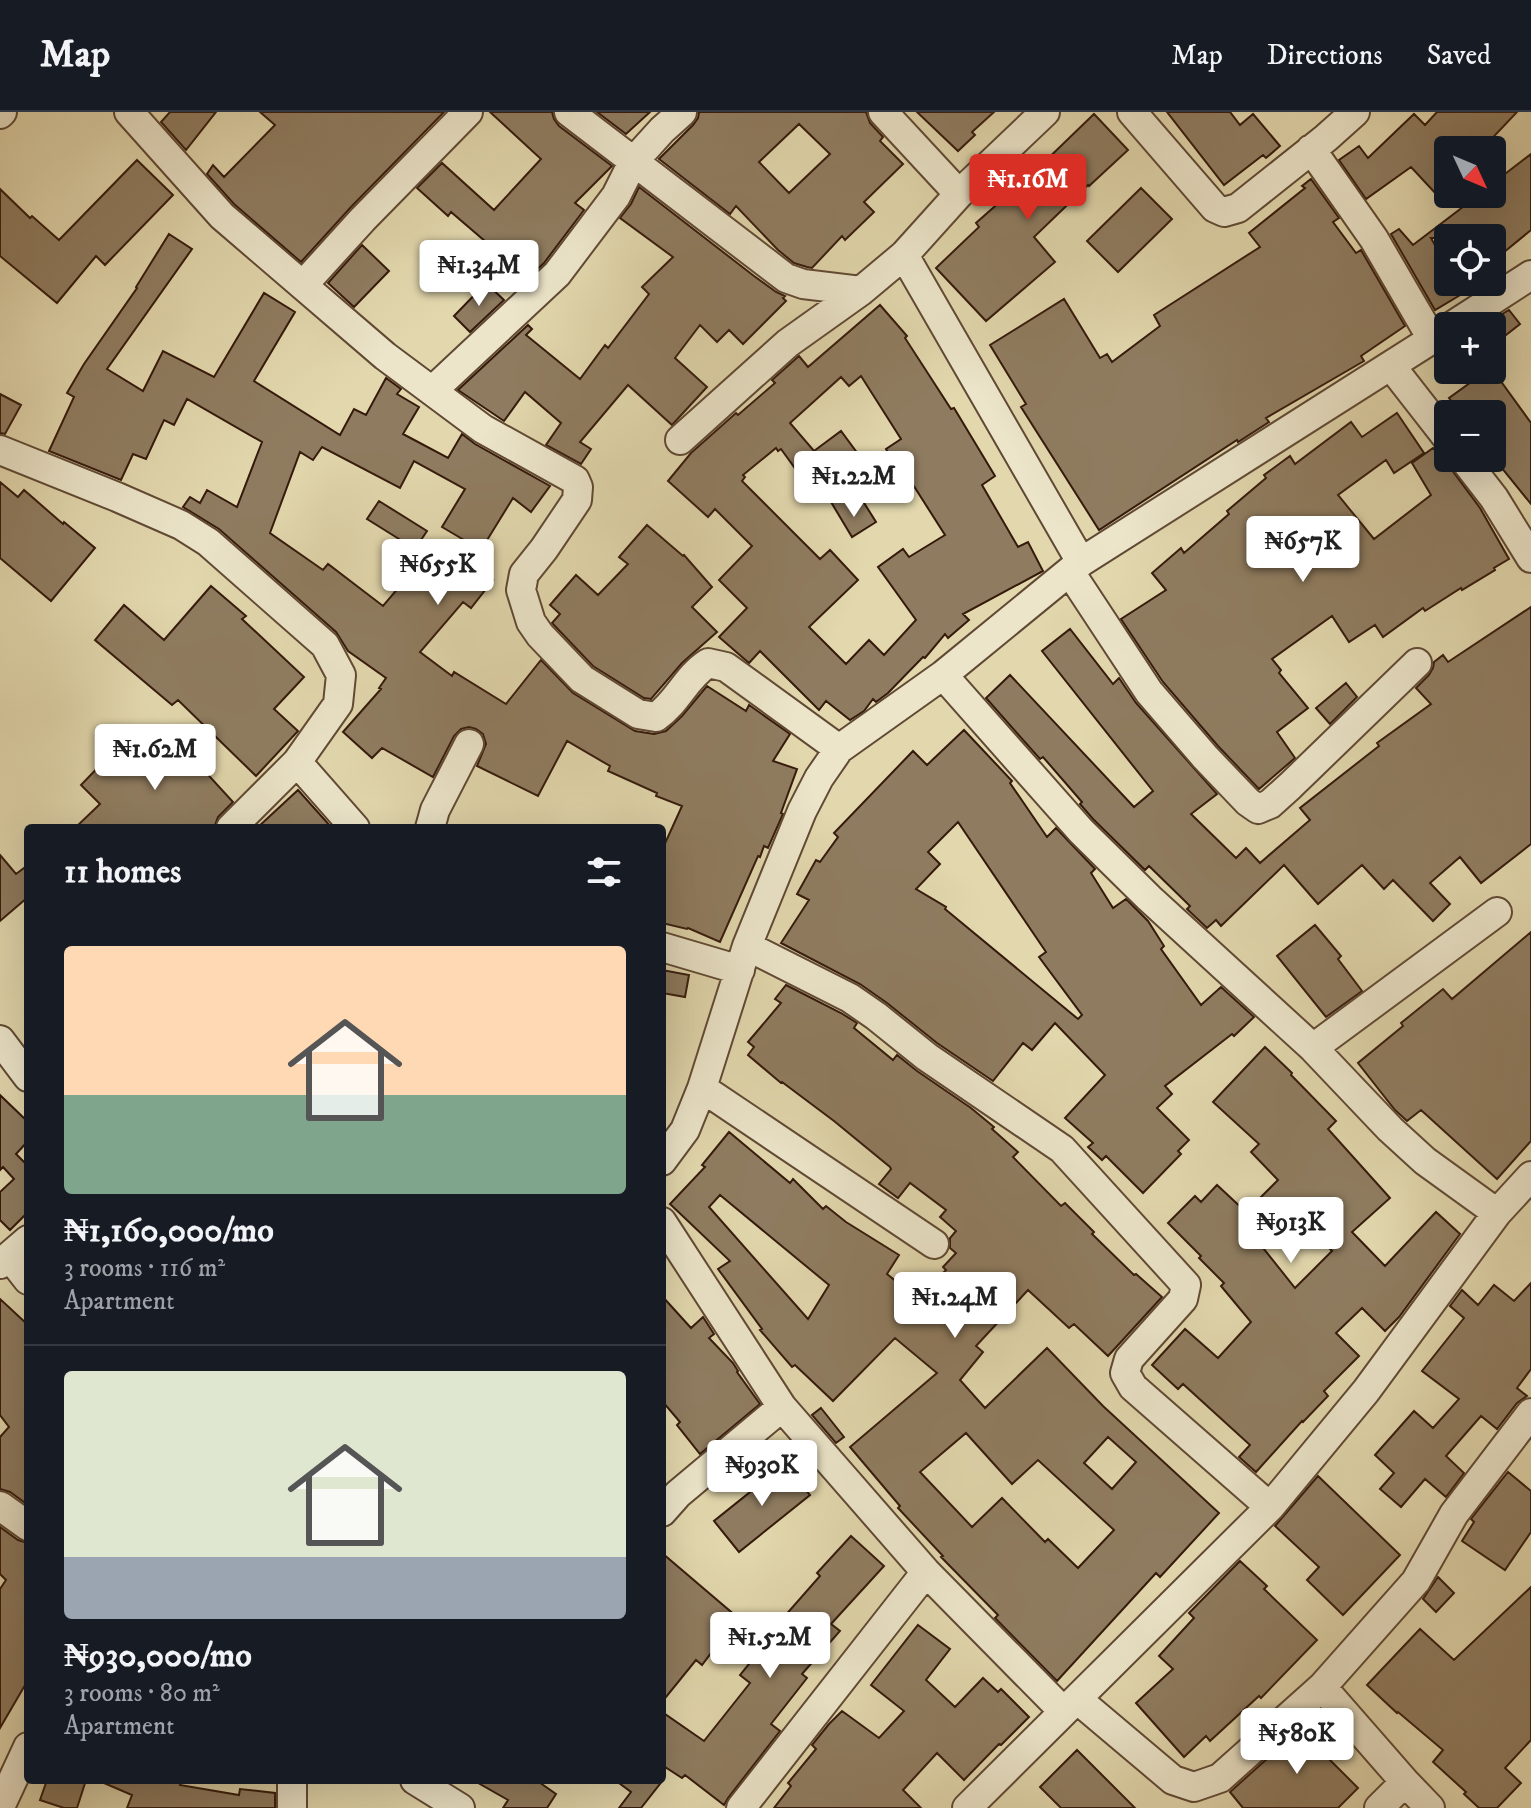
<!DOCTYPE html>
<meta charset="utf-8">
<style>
:root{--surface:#171b24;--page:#242831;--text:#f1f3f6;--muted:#9ea1a6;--line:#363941;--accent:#d93025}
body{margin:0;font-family:"IM FELL DW Pica",serif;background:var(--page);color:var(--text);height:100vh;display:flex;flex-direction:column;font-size:30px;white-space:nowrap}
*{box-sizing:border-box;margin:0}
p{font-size:26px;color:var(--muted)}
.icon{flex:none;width:44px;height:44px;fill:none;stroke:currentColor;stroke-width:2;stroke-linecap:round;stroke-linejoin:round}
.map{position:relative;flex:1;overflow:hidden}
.sheet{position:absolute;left:24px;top:712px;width:642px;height:960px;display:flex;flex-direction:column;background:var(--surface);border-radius:8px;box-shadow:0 8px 32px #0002}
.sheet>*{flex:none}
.needle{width:52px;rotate:134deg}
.fabs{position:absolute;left:1434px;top:24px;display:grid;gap:16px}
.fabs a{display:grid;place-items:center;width:72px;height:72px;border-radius:8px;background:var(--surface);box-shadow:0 8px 32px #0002;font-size:40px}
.price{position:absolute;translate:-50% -68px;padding:0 18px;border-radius:8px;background:#fff;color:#222;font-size:26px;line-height:52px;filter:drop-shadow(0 2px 4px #0008)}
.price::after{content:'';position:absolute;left:50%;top:48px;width:24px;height:18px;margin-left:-12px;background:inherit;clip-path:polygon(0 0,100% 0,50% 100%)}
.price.selected{background:var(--accent);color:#fff}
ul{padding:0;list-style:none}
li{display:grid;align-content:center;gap:16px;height:424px;padding:0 40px}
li+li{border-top:2px solid var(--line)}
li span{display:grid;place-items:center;height:248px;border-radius:8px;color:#555}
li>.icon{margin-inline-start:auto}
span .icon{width:144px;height:144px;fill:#fffc;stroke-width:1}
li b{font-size:34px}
h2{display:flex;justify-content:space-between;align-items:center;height:96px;padding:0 40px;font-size:34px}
header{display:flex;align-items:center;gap:48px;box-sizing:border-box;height:112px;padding:0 40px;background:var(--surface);border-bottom:2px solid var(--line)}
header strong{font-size:38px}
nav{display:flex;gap:44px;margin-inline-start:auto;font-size:28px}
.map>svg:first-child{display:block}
</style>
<header>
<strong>Map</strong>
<nav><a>Map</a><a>Directions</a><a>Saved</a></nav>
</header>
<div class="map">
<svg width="1531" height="1696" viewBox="0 0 1531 1696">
<rect width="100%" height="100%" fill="#e2d7ad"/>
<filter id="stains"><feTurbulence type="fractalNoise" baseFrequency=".0025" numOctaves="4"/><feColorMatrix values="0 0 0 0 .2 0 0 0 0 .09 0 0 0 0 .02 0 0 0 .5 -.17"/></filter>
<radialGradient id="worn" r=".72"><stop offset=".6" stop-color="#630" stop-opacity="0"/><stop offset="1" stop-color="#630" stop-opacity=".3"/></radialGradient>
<!-- building -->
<path fill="#8f7c60" stroke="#351a0c" stroke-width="2" fill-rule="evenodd" d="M 170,0 L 216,0 L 186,38 L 161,10 Z
M 260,0 L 444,0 L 351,95 L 301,150 L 234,92 L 207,62 L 213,53 L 224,65 L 275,13 Z
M 490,0 L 552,0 L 554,7 L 559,14 L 612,54 L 575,91 L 584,98 L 544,151 L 528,166 L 451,100 L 448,104 L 417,76 L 442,51 L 494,98 L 541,47 Z
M 597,0 L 650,0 L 626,22 Z
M 699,0 L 866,0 L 870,11 L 883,25 L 880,29 L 903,52 L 864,90 L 874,100 L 845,128 L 842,124 L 812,156 L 807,155 L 794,151 L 778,138 L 736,94 L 730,102 L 659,47 L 693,13 L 698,6 ZM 799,12 L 830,42 L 789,81 L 759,50 Z
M 917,0 L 994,0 L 972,20 L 975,23 L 958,39 Z
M 1167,0 L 1230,0 L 1240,13 L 1253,2 L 1280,34 L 1266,46 L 1263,43 L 1224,73 Z
M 1437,0 L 1517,0 L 1481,38 L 1448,38 L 1448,74 L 1438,84 L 1411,55 L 1366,87 L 1339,48 L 1359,34 L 1368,46 L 1414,2 L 1425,13 Z
M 1094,2 L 1128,38 L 1089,74 L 1088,73 L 1034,125 L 1055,150 L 986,209 L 936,156 L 979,115 L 976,111 L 1002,88 L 1004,89 Z
M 1531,42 L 1531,118 L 1492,150 L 1492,126 L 1431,126 L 1448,157 L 1448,170 L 1455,170 L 1462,182 L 1435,198 L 1391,122 L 1399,117 L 1413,133 L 1480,82 L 1492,82 L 1492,72 Z
M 137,48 L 173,83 L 105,153 L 96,144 L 57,191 L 0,144 L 0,77 L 30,106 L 32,104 L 59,128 Z
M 1311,67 L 1339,106 L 1333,110 L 1356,141 L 1361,138 L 1405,214 L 1361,244 L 1364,249 L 1266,306 L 1269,310 L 1238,330 L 1237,328 L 1099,418 L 1021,295 L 1026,292 L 990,233 L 1064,187 L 1100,246 L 1107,242 L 1112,250 L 1160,214 L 1154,203 L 1260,135 L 1249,121 L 1305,76 L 1302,74 Z
M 639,75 L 754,164 L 776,180 L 785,184 L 783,186 L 786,189 L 743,232 L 729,218 L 717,230 L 700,213 L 675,246 L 707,275 L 672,313 L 628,273 L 580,330 L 591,337 L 581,352 L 546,333 L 561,311 L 525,280 L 504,309 L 458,278 L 528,213 L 532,217 L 526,223 L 580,267 L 605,233 L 608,236 L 649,182 L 642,175 L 673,145 L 620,106 L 631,92 Z
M 1141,76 L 1172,107 L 1118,160 L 1087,129 Z
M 169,122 L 192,137 L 107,257 L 143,279 L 163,239 L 214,265 L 264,181 L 295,200 L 254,269 L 340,323 L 354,297 L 366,303 L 386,266 L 401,277 L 397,282 L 419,295 L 403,322 L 448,346 L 462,322 L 475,332 L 550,374 L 531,400 L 513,386 L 481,438 L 442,415 L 465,377 L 414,349 L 400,376 L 322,335 L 313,348 L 300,340 L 270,421 L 323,458 L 328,452 L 383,494 L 412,460 L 436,480 L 463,445 L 493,468 L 471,496 L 463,490 L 420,540 L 452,564 L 454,560 L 506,592 L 541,548 L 573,581 L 635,619 L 654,622 L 666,619 L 682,604 L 707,574 L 746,599 L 749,593 L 790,622 L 773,649 L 797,657 L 781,701 L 783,702 L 768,736 L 764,734 L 760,745 L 758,744 L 720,830 L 688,816 L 687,817 L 662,811 L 662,738 L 682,694 L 656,684 L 657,681 L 608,659 L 610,654 L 567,629 L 538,684 L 477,654 L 486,632 L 483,622 L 476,617 L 469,615 L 461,617 L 454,624 L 433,665 L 382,636 L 372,646 L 343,620 L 381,577 L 379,576 L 386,566 L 348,539 L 336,520 L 219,417 L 183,395 L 190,385 L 200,391 L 207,378 L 237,395 L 262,330 L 187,287 L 174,313 L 164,308 L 146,347 L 133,342 L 121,368 L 49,339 L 74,285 L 67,281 L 84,252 L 137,176 L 136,175 Z
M 362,133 L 389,159 L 354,195 L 328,171 Z
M 486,171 L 504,188 L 470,220 L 454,204 Z
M 880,193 L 907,224 L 905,226 L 951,297 L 954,296 L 995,364 L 982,373 L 1018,435 L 1028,430 L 1043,459 L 963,502 L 969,508 L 948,526 L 945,522 L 925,546 L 923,545 L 888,581 L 876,590 L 873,587 L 864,599 L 850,608 L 826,589 L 819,598 L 760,539 L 749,551 L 719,525 L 747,496 L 719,468 L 752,434 L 715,397 L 708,405 L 668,369 L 691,341 L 736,301 L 738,303 L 775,271 L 772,268 L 799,244 L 808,255 ZM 861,264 L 901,327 L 886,337 L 906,370 L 910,368 L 945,423 L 909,445 L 903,437 L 878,455 L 916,508 L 884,543 L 869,528 L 846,552 L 809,515 L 858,468 L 830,438 L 820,447 L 742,369 L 745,365 L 743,363 L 776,336 L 778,339 L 781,337 L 810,377 L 819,370 L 852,425 L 876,410 L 841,354 L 858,342 L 841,319 L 814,339 L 790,311 L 841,265 L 849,274 Z
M 1509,198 L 1520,212 L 1492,234 L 1492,208 Z
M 1492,257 L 1531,311 L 1531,392 L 1492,344 L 1492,302 L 1461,302 L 1449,286 L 1488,258 Z
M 0,282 L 21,293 L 5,322 L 0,321 Z
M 1397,301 L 1424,341 L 1394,361 L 1386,348 L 1338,383 L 1374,427 L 1431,383 L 1412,351 L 1433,336 L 1440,342 L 1480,396 L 1509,447 L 1494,456 L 1495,458 L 1462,478 L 1461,476 L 1425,499 L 1423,496 L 1383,525 L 1375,513 L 1349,530 L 1332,504 L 1272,547 L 1281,558 L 1279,561 L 1308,596 L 1277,620 L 1295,646 L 1259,677 L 1218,634 L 1163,570 L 1121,507 L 1166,478 L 1152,461 L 1181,436 L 1184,441 L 1229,402 L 1227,399 L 1266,366 L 1264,363 L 1290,344 L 1295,352 L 1351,310 L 1362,325 Z
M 0,370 L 18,385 L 24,378 L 63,412 L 64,410 L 95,436 L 51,489 L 0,446 Z
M 379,389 L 427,419 L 415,437 L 367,407 Z
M 647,413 L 683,444 L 684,443 L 712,475 L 692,495 L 717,520 L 682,551 L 651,587 L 644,586 L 593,554 L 553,512 L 552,511 L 560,502 L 550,493 L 576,463 L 598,483 L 628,452 L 619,445 Z
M 211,474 L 246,504 L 242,507 L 304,565 L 274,597 L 298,619 L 256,664 L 178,588 L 172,593 L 95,528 L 124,493 L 164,528 Z
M 1531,495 L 1531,732 L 1481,771 L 1460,745 L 1430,771 L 1450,792 L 1433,809 L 1393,768 L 1384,777 L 1362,753 L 1318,792 L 1284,753 L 1221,814 L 1216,808 L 1207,816 L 1187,797 L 1190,794 L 1149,754 L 1145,758 L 1093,707 L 1080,692 L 1082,690 L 1043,645 L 1040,647 L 986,586 L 1010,563 L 1134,695 L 1153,679 L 1042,539 L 1070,517 L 1113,572 L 1119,566 L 1136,591 L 1217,682 L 1191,702 L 1236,746 L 1246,736 L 1260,751 L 1310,708 L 1300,696 L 1379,634 L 1377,631 L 1431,592 L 1416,576 L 1429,563 L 1433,556 L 1434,550 L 1443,543 L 1448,550 Z
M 1346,571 L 1357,585 L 1330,612 L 1316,596 Z
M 167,618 L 233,690 L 218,705 L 214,716 L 75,716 L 100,692 L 81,673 L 108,645 L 122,659 Z
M 964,618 L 1012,669 L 1010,671 L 1047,725 L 1056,716 L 1095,757 L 1091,761 L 1113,796 L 1126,787 L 1148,809 L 1164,834 L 1161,837 L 1201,893 L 1221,875 L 1254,905 L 1234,924 L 1232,922 L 1165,974 L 1172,982 L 1157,996 L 1189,1028 L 1178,1039 L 1181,1042 L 1143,1081 L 1106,1044 L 1102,1048 L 1088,1035 L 1093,1031 L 1065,1006 L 1105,963 L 1055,911 L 1032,938 L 1023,931 L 993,969 L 937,931 L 887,891 L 860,872 L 781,831 L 809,788 L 797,782 L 816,748 L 820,750 L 838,725 L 834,721 L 913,639 L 927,653 ZM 958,710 L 1046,840 L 1039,845 L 1082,903 L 1078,907 L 945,797 L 946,795 L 916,777 L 940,752 L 928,740 Z
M 298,678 L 332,716 L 257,716 Z
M 0,743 L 16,762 L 28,753 L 28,785 L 0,809 Z
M 1315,813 L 1341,844 L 1338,847 L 1362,879 L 1326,905 L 1277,844 Z
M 1531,820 L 1531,1029 L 1497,1067 L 1421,998 L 1407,1009 L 1395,998 L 1358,951 L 1403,914 L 1401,911 L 1443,877 L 1452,887 Z
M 662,858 L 689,863 L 685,885 L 662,881 Z
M 786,873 L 841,901 L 857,911 L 854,916 L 893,948 L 897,943 L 917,959 L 971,996 L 994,1015 L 992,1017 L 1018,1040 L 1013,1045 L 1061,1094 L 1065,1091 L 1094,1120 L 1092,1122 L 1134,1163 L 1136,1162 L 1162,1185 L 1108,1244 L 1074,1212 L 1069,1216 L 1028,1178 L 976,1234 L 983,1240 L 960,1268 L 985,1296 L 1047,1236 L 1103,1294 L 1219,1401 L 1160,1465 L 1156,1461 L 1057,1569 L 995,1506 L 998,1503 L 941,1445 L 943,1444 L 898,1396 L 900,1394 L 850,1335 L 937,1261 L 895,1226 L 833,1289 L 795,1253 L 792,1255 L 760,1218 L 762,1217 L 718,1157 L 730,1149 L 670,1092 L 705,1055 L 702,1053 L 729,1020 L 790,1071 L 793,1067 L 823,1097 L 826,1094 L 846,1110 L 899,1143 L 887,1162 L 918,1187 L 946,1158 L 943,1155 L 956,1141 L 950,1136 L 950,1126 L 956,1119 L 940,1105 L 946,1098 L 910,1071 L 898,1086 L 879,1072 L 891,1057 L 890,1055 L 834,1009 L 782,970 L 781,971 L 748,943 L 754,935 L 748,930 L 781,891 L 775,887 ZM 720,1083 L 829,1173 L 808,1207 L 709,1095 ZM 966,1321 L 1012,1372 L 1038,1348 L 1114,1418 L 1078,1456 L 1048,1427 L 1045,1430 L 1002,1386 L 972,1415 L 920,1360 ZM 1108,1325 L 1136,1350 L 1112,1377 L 1084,1351 Z
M 1265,935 L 1292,961 L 1291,963 L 1336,1009 L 1328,1017 L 1390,1086 L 1352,1120 L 1385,1154 L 1436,1100 L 1460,1122 L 1399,1205 L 1385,1219 L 1362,1196 L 1336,1221 L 1359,1244 L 1324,1279 L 1328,1284 L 1303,1310 L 1302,1309 L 1256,1360 L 1239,1345 L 1250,1333 L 1183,1272 L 1178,1277 L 1152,1253 L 1185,1217 L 1218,1246 L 1251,1210 L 1221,1174 L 1224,1171 L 1199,1146 L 1201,1144 L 1168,1111 L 1195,1084 L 1201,1090 L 1217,1073 L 1246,1100 L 1278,1068 L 1251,1040 L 1259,1032 L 1213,990 ZM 1289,1094 L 1332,1139 L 1295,1176 L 1256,1127 Z
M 0,983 L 28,1010 L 28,1029 L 16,1042 L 28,1054 L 28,1100 L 10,1118 L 0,1108 L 0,1080 L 14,1067 L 3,1055 L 0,1058 Z
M 1531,1171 L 1531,1257 L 1517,1276 L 1527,1284 L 1517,1291 L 1497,1317 L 1481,1304 L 1446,1344 L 1464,1361 L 1446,1385 L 1425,1367 L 1401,1395 L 1380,1377 L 1394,1361 L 1375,1343 L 1414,1299 L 1433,1316 L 1459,1287 L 1422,1259 L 1464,1206 L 1450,1194 L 1462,1178 L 1478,1193 L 1494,1173 L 1514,1189 Z
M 662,1184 L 691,1216 L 703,1205 L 714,1222 L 709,1226 L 733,1251 L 738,1259 L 737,1260 L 760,1292 L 700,1342 L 677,1313 L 680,1310 L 662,1289 Z
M 0,1187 L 28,1213 L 28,1393 L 10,1380 L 0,1377 L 0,1325 L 9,1315 L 0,1303 Z
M 821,1296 L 844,1325 L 836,1331 L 812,1303 Z
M 785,1352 L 810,1383 L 739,1440 L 714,1409 Z
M 1508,1360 L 1531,1379 L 1531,1420 L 1505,1458 L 1462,1429 L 1474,1410 L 1471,1407 Z
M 1318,1364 L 1400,1443 L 1343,1503 L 1307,1468 L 1319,1455 L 1275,1414 Z
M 0,1415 L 18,1428 L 28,1431 L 28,1568 L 0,1616 L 0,1477 L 6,1468 L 0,1462 Z
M 851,1424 L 884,1454 L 831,1512 L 840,1519 L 802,1562 L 807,1566 L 771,1612 L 780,1619 L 728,1686 L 724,1693 L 685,1663 L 682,1666 L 662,1653 L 662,1600 L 704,1629 L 750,1571 L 740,1563 L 778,1516 L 776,1514 L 820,1464 L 817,1461 Z
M 662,1441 L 737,1505 L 715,1532 L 717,1533 L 702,1553 L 696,1548 L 662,1590 Z
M 1240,1449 L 1267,1474 L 1264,1477 L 1317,1528 L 1261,1586 L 1259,1584 L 1210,1629 L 1206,1624 L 1184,1645 L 1136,1591 L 1173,1557 L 1159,1544 L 1194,1506 L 1189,1501 Z
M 1438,1465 L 1454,1481 L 1436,1500 L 1423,1487 Z
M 1531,1475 L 1531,1628 L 1505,1656 L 1521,1671 L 1497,1696 L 1479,1696 L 1464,1682 L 1466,1680 L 1433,1650 L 1443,1638 L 1398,1600 L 1397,1601 L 1367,1573 L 1420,1517 L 1454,1548 Z
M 918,1513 L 950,1537 L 926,1568 L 955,1595 L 983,1566 L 998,1580 L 1001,1577 L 1029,1605 L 1001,1633 L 999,1632 L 964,1668 L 937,1641 L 903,1678 L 921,1696 L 774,1696 L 791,1674 L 788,1671 L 816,1637 L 812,1633 L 829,1612 L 842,1599 L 879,1626 L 904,1599 L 871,1573 Z
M 1316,1603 L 1330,1620 L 1314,1632 L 1358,1676 L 1338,1696 L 1243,1696 L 1230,1680 Z
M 1077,1638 L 1135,1696 L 1061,1696 L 1040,1675 Z
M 47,1668 L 86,1668 L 77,1696 L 64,1696 L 40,1688 Z
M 97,1668 L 182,1668 L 180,1673 L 239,1683 L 240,1677 L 275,1681 L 275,1696 L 127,1696 L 132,1683 Z
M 473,1668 L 536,1668 L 556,1682 L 547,1696 L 503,1696 L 508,1688 Z
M 615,1668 L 663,1668 L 641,1696 L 619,1696 L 631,1680 Z"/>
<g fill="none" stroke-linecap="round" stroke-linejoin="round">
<!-- minor casing -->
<g stroke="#604934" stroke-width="32">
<path id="minor" d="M 129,0 L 222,104 L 385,244 L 483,317 L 575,368 L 578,375 L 577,388 L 544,437 L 524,462 L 521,478 L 531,510 L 540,523 L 582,567 L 638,602 L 656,605 C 677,591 686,565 708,551 L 726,555 L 839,637
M 569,0 L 786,166 L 803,172 L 861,179
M 883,0 L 959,82
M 1132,0 L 1215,96 L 1224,100 L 1238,96 L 1326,26 L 1355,0
M 0,2 L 2,0
M 1311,37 L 1374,127 L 1432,227
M 904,143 L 1081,450
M 303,173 L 363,107 L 468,0
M 1452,214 L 1531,163
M 1391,254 L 1448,327
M 432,279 L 557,162 L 616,84 L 633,50 L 662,18 L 682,0
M 680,328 L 788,231 L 861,179 L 904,143 L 959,82 L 1045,0
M 0,338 L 117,385 L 181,413 L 208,430 L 325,533 L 341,563 L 338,592 L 297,650 L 231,716
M 1463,346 L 1494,386 L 1531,446
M 1070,460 L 1149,580 L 1205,645 L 1248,690 L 1258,697 L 1270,692 L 1290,674 L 1417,551
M 943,563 L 1081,719 L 1149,786 L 1313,936 L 1390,1017 L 1425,1049 L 1497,1101
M 297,650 L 355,716
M 430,716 L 435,698 L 469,632
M 747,834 L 850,886 L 876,904 L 927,945 L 1062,1037 L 1186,1173 L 1183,1187 L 1129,1247 L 1125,1261 L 1133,1275 L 1270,1395
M 662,835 L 740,858
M 0,928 L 28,965
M 1313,936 L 1497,800
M 702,976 L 934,1132
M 662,1049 L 685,1018 L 702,976 L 747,834 L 802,699 L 819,666 L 839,637 L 943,563 L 1081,450 L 1448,217
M 662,1110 L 782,1295 L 926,1460 L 1063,1599
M 10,1145 L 28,1168
M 0,1152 L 28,1128
M 0,1394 L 28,1414
M 662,1400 L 678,1382 L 782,1295
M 1322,1575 L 1405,1670 L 1430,1696
M 1077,1587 L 1173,1668 L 1194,1675 L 1220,1666 L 1322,1575 L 1416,1469 L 1454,1402 L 1531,1301
M 415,1668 L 460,1696
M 0,1695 L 28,1635
M 292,1696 L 292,1668
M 741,1696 L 926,1460
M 967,1696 L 1270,1395 L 1366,1279 L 1497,1101 L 1531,1064
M 1379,1696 L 1405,1670"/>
</g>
<!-- minor -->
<use href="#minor" stroke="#ece5ca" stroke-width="28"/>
</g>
<rect width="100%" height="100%" filter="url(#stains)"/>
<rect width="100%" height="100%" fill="url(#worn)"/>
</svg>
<div class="fabs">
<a><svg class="needle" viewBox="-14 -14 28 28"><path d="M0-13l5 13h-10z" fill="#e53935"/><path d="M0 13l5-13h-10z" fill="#9ea1a6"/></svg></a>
<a><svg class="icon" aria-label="locate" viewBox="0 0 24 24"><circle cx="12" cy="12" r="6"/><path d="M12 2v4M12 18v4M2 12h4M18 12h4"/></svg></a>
<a>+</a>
<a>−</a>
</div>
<b class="price selected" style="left:1028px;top:110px">₦1.16M</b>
<b class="price" style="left:479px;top:196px">₦1.34M</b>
<b class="price" style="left:854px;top:407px">₦1.22M</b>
<b class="price" style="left:1303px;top:472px">₦657K</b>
<b class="price" style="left:438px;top:495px">₦655K</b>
<b class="price" style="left:155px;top:680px">₦1.62M</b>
<b class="price" style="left:1291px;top:1153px">₦913K</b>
<b class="price" style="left:955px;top:1228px">₦1.24M</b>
<b class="price" style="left:762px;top:1396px">₦930K</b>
<b class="price" style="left:770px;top:1568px">₦1.52M</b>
<b class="price" style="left:1297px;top:1664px">₦580K</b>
<section class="sheet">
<h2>11 homes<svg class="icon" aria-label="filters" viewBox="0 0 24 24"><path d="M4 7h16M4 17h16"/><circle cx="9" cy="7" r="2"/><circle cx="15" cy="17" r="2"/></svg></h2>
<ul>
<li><span style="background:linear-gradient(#ffd9b3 60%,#7fa58c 0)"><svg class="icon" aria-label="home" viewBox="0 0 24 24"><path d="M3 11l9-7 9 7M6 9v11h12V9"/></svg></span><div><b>₦1,160,000/mo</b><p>3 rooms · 116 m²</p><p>Apartment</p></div></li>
<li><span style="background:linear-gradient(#dfe7d0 75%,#9aa5b1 0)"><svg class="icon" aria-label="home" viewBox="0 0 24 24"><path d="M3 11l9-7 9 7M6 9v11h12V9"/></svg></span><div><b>₦930,000/mo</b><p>3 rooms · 80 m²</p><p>Apartment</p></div></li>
</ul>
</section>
</div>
